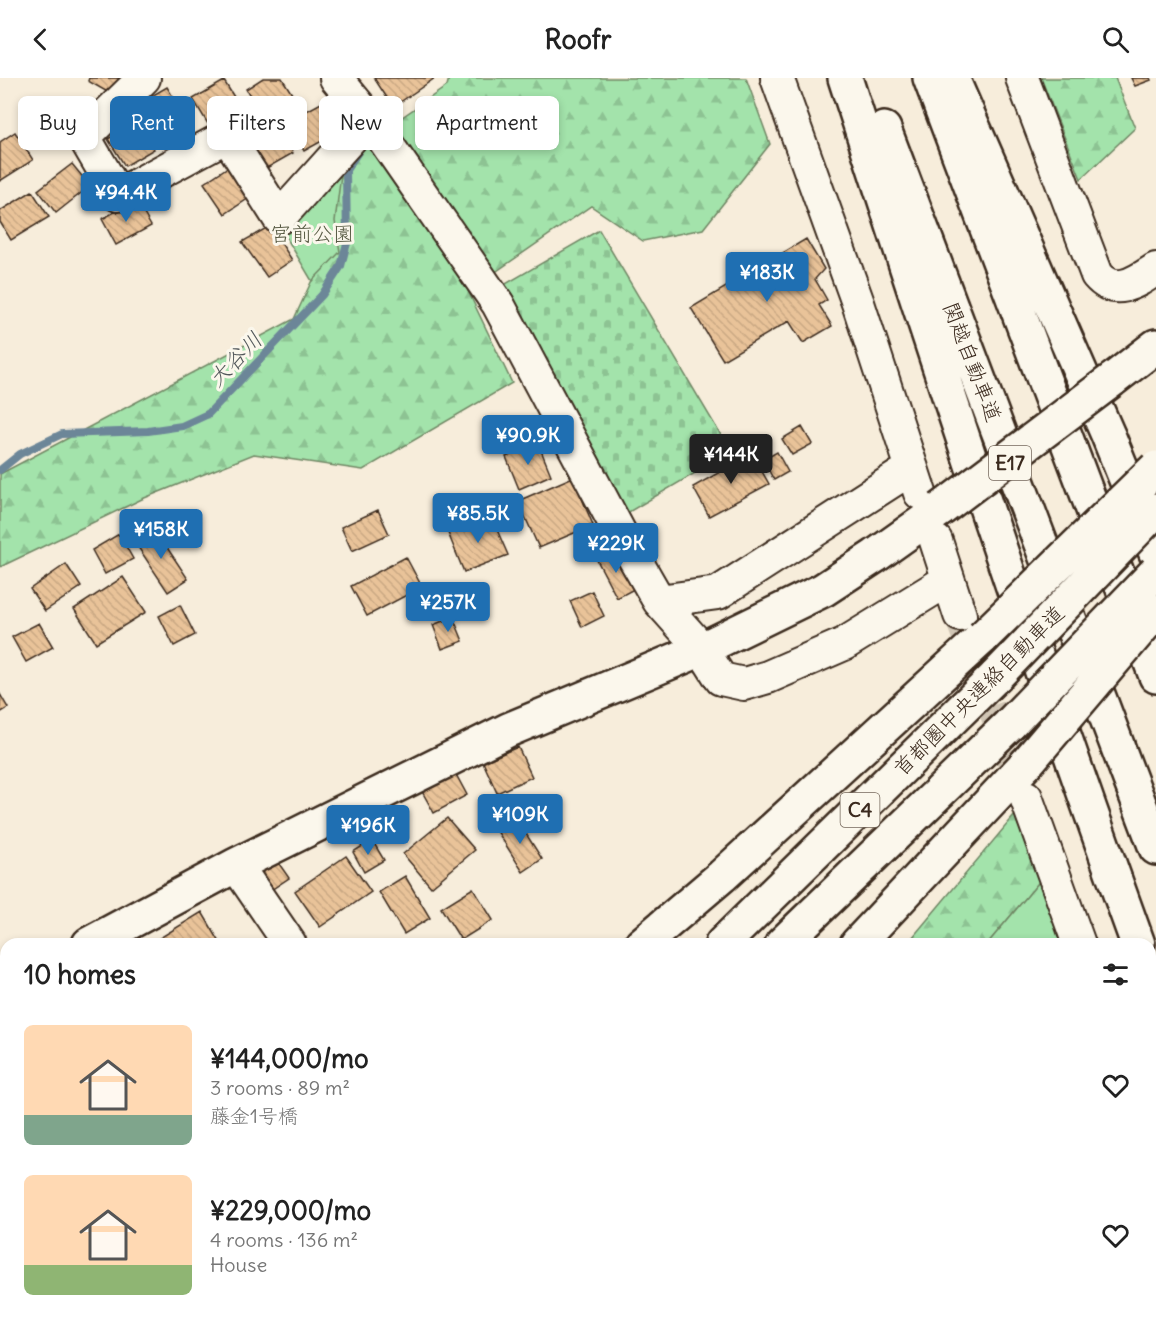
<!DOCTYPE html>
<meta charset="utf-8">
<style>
:root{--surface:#fff;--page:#f2f2f2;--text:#222;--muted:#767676;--accent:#1f6fb2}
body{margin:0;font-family:Delius,"Klee One",sans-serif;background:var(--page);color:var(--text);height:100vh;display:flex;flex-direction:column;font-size:22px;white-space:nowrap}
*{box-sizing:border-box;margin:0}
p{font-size:20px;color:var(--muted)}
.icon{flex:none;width:33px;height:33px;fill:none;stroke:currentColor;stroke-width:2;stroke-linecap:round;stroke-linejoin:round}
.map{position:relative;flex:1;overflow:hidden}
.sheet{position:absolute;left:0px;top:860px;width:1156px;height:386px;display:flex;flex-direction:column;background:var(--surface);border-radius:18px 18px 0 0;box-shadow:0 3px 9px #0003}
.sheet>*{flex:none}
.top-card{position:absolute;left:18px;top:18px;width:600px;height:54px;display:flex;gap:12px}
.price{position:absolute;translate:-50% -51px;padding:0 14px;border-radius:6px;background:var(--accent);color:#fff;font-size:20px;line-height:39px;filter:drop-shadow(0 2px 3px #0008)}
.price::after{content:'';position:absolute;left:50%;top:36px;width:18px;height:14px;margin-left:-9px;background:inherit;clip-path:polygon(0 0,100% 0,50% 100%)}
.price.selected{background:#222;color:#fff}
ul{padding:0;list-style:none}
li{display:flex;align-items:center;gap:18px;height:150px;padding:0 24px}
li span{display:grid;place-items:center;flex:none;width:168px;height:120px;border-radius:9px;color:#555}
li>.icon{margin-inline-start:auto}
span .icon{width:72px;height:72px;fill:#fffc;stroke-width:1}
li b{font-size:26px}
h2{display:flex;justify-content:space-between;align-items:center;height:72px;padding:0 24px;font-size:26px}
.chip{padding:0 21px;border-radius:9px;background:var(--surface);box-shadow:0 3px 9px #0003;font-size:21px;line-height:54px}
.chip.selected{background:var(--accent);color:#fff}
header{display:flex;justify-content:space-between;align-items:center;height:78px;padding:0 24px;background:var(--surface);font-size:27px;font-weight:800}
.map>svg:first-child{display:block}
</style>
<header><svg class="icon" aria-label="back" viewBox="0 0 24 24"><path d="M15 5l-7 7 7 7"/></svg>Roofr<svg class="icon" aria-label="search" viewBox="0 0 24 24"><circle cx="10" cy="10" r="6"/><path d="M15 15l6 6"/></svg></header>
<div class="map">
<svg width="1156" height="1244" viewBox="0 0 1156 1244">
<defs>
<pattern id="forest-firs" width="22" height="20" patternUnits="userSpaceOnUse" patternTransform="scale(1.5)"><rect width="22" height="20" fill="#a3e3ab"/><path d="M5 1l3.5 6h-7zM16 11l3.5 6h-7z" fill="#8dc393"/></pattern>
<pattern id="cemetery-stones" width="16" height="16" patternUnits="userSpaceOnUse" patternTransform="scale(1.5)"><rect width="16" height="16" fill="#a3e3ab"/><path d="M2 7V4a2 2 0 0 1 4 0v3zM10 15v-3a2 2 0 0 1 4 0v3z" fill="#8dc393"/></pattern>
<pattern id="building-back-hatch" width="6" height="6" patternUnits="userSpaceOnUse" patternTransform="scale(1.5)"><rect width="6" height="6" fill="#e9c399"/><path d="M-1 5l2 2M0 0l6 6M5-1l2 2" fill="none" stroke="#c9a883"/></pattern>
</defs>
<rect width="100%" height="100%" fill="#f7eddb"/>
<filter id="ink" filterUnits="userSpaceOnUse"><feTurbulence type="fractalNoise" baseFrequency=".0167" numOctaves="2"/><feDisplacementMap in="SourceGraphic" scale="12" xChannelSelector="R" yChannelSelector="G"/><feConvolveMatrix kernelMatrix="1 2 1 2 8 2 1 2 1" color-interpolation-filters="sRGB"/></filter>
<g filter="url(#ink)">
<!-- forest -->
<path fill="url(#forest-firs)" stroke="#6f8664" stroke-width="1.5" d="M 449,0 L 746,0 L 770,66 L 703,151 L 643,163 L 591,128 L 468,213 L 512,305 L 363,392 L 254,376 L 142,421 L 0,489 L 0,396 L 294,241 L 325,174 L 337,93 L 350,75 L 447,8 Z
M 1041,0 L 1115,0 L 1135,50 L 1081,101 Z
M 1019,732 L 1039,804 L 988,865 L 907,866 Z
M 438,1239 L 721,1239 L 718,1244 L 434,1244 Z"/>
<!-- cemetery -->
<path fill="url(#cemetery-stones)" stroke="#6f8664" stroke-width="1.5" d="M 599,152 L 731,374 L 627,435 L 504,207 Z"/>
<!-- park -->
<path fill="#a3e3ab" stroke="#6f8664" stroke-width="1.5" d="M 343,81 L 335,143 L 340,174 L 312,203 L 283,154 Z
M 1039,804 L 1062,865 L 988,865 Z
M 1151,1103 L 1156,1118 L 1156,1244 L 701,1244 L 702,1239 L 1150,1239 Z"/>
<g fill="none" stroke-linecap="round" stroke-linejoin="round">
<!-- stream -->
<path stroke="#6c8698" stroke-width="8" d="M 0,392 L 20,376 L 62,356 L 148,353 L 182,348 L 208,336 L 322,217 L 341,188 L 347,165 L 346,92 L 358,74"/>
</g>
<!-- building -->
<path fill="url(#building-back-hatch)" stroke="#3b2a1e" stroke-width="1.5" d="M 89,0 L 120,0 L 111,16 L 88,3 Z
M 263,0 L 282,0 L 292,16 L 260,35 L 246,11 Z
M 374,0 L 435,0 L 393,29 Z
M 1131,0 L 1150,0 L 1151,2 L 1135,8 Z
M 224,3 L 239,27 L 208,46 L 193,21 Z
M 167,9 L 184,37 L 154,54 L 138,26 Z
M 323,24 L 340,53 L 304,73 L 288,43 Z
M 62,25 L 77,50 L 46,69 L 31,43 Z
M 136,44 L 154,71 L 125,88 L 108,61 Z
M 276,45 L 293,75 L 265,91 L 248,61 Z
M 15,54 L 33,82 L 0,103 L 0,64 Z
M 72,86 L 90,108 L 56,135 L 38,112 Z
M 228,89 L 249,120 L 225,136 L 204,105 Z
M 32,113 L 49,139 L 11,162 L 0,144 L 0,133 Z
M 136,122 L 151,148 L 116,167 L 102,141 Z
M 270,148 L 292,182 L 267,199 L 242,164 Z
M 806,161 L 824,191 L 815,201 L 827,222 L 819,227 L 832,248 L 803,265 L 789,243 L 723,282 L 691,230 Z
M 802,349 L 812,366 L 792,377 L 782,361 Z
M 538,365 L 551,397 L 519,411 L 506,379 Z
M 777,374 L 788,394 L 774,402 L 763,382 Z
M 752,376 L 769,406 L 709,438 L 693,409 Z
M 573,399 L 593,447 L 539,470 L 518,423 Z
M 378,432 L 389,456 L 352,473 L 341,449 Z
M 491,438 L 508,477 L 464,494 L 448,455 Z
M 154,450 L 188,501 L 168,514 L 134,463 Z
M 119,456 L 133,481 L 105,496 L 92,472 Z
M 616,472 L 636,510 L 617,520 L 597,482 Z
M 406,479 L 422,509 L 367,538 L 351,508 Z
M 66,486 L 81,509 L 45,533 L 30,511 Z
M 123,499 L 146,534 L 96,565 L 74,531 Z
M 592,513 L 604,538 L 582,549 L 570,523 Z
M 180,527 L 195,557 L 174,568 L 159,538 Z
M 453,539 L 463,563 L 442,571 L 433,547 Z
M 39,545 L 53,569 L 26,584 L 12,559 Z
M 0,616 L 8,630 L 0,635 Z
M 518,669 L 532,699 L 497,715 L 483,684 Z
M 452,689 L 467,717 L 434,735 L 419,708 Z
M 447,740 L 475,772 L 431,809 L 403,776 Z
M 516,740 L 542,781 L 523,794 L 497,753 Z
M 372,762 L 384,782 L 364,794 L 353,774 Z
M 346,778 L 371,814 L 320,849 L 295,813 Z
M 275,780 L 289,800 L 271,812 L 258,791 Z
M 405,798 L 430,840 L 404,856 L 379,814 Z
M 473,810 L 493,842 L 461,862 L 441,830 Z
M 202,834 L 221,866 L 150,866 Z"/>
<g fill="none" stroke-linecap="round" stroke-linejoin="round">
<!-- street-tunnel -->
<path stroke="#d1c6b5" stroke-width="32" stroke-dasharray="32 16" stroke-linecap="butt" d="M 960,537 L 1026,718"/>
<!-- street casing -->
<g stroke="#3b2a1e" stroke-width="36">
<path id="street" d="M 144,0 L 84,59 L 118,117 L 227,58 L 279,140 L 369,40
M 336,0 L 369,40 L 498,226 L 621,457 L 659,523 L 702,571 L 721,601 L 744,606 L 768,599 L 844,566 L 948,502
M 777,0 L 858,225 L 920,415
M 1022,0 L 1097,197 C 1116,219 1136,204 1156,191
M 936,463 L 960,537
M 659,523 L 718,515 L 912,390
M 1026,719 L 1079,866
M 236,787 L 290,866
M 1150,1061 L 1156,1076
M 124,1244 L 126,1239"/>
</g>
<!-- secondary casing -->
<g stroke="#3b2a1e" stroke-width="38">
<path id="secondary" d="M 1112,302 L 1156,268
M 89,866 L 236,787 L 508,652 L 702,571 L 823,512 L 875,478 L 941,431
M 0,912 L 6,909"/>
</g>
<!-- highway casing -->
<g stroke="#3b2a1e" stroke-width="38">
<path id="highway" d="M 845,0 C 939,290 1034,579 1138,866
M 930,0 L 1156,598
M 955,7 L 1108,357 L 1156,475
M 884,51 L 1156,770
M 642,866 L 722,798 L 983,559
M 722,866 L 997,597
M 782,866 L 1011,645
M 857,866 L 1026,686
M 1150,898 L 1156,914
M 178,1244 L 181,1239
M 318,1244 L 323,1239
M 380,1244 L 385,1239
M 510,1244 L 513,1239
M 581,1244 L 583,1239"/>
</g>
<!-- street -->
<use href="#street" stroke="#fbf7ec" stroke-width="32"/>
<!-- secondary -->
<use href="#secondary" stroke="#fbf7ec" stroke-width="33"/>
<!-- highway -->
<use href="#highway" stroke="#fbf7ec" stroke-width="33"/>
<!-- secondary-bridge casing -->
<g stroke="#3b2a1e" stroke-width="38" stroke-linecap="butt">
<path id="secondary-bridge" d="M 941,431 L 1112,302"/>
</g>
<!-- highway-bridge casing -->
<g stroke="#3b2a1e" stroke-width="38" stroke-linecap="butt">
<path id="highway-bridge" d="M 983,559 L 1156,390
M 997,597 L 1156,432
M 1011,645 L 1156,494
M 1026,686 L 1156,533"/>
</g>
<!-- secondary-bridge -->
<use href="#secondary-bridge" stroke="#fbf7ec" stroke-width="33"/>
<!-- highway-bridge -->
<use href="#highway-bridge" stroke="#fbf7ec" stroke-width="33"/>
</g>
</g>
<g text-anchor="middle" stroke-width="6" stroke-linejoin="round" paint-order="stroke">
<!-- shield labels -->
<g fill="#fbf7ec" stroke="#75685c" stroke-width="1.5">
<rect x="989" y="368" width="42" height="34" rx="4.5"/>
<rect x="840.5" y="715" width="39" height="34" rx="4.5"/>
</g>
<g font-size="20" font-weight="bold" fill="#3b2a1e">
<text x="1010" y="392">E17</text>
<text x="860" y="739">C4</text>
</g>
<!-- park labels -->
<g font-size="21" fill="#555841" stroke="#fbf7ec">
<text x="312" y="163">宮前公園</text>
</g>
<!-- street labels -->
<g font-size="21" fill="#3b2a1e" stroke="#fbf7ec">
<text transform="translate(972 284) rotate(69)" y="7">関越自動車道</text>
<text transform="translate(979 613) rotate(-45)" y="7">首都圏中央連絡自動車道</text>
</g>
<!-- water labels -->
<g font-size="22" font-style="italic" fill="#53585b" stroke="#fbf7ec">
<text transform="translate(235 281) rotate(-46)" y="8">大谷川</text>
</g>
</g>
</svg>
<b class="price" style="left:126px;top:145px">¥94.4K</b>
<b class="price" style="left:767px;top:225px">¥183K</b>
<b class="price" style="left:528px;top:388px">¥90.9K</b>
<b class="price selected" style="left:731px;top:407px">¥144K</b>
<b class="price" style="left:478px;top:466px">¥85.5K</b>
<b class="price" style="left:161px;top:482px">¥158K</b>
<b class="price" style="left:616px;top:496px">¥229K</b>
<b class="price" style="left:448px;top:555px">¥257K</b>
<b class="price" style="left:520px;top:767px">¥109K</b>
<b class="price" style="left:368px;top:778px">¥196K</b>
<div class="top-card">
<a class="chip">Buy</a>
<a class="chip selected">Rent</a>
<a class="chip">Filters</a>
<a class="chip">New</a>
<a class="chip">Apartment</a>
</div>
<section class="sheet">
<h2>10 homes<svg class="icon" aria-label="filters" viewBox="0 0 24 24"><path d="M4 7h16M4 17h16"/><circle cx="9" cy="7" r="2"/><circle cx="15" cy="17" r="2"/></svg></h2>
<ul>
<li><span style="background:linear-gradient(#ffd9b3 75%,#7fa58c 0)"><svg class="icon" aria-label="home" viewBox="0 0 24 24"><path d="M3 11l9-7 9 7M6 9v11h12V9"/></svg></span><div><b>¥144,000/mo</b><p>3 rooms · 89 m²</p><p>藤金1号橋</p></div><svg class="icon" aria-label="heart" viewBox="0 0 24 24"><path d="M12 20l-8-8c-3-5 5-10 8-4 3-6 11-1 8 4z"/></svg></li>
<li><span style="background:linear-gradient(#ffd9b3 75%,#8fb573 0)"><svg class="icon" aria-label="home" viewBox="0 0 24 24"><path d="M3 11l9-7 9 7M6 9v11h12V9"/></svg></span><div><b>¥229,000/mo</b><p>4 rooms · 136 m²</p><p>House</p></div><svg class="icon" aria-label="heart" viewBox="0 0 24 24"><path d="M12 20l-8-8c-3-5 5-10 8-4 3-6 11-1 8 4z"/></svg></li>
</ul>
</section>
</div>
